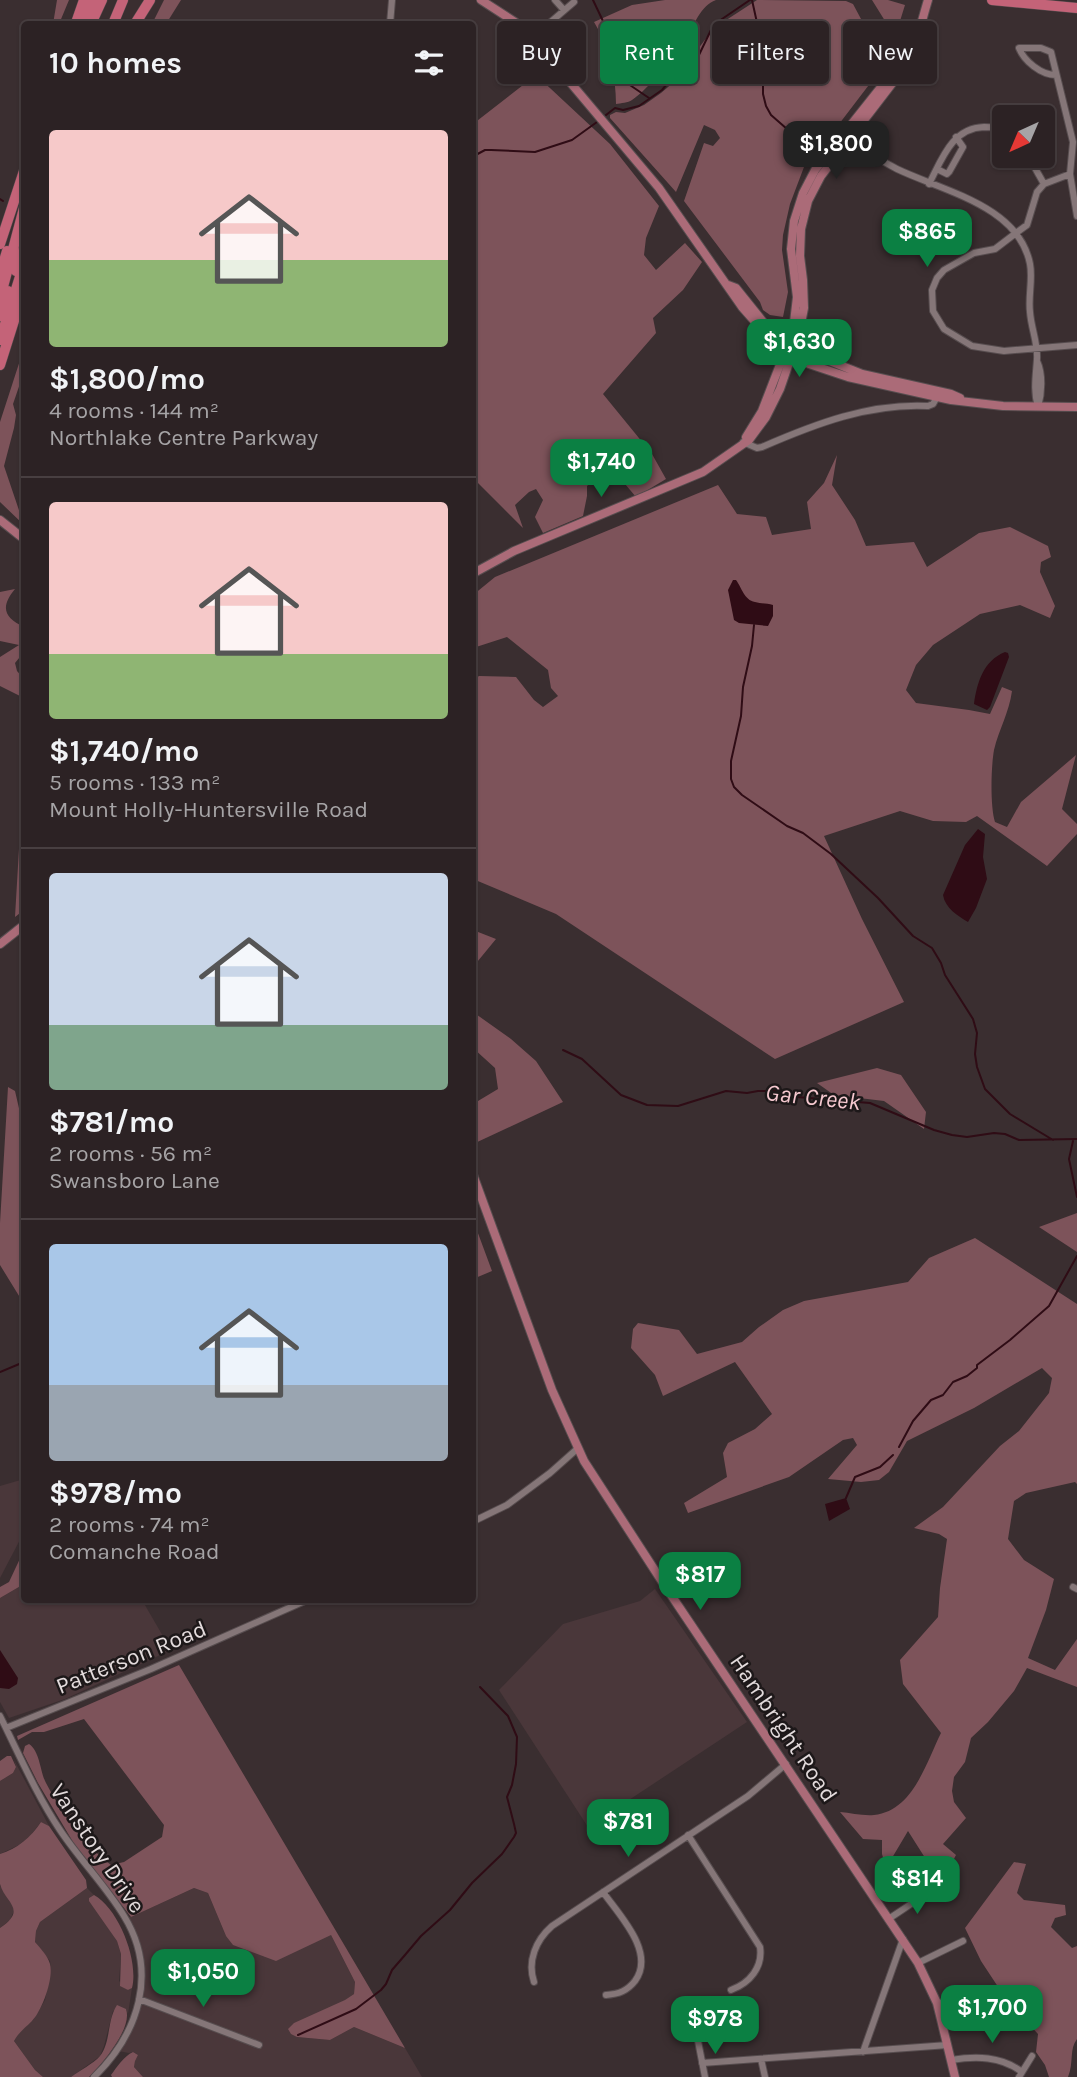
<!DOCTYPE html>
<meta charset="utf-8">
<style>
:root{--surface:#2c2224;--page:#342a2c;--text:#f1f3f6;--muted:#a6a4a6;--line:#483f41;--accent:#0b8043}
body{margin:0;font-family:Karla,sans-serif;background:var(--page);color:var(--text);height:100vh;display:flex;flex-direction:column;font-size:26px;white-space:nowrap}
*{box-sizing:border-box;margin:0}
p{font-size:23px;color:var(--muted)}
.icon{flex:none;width:38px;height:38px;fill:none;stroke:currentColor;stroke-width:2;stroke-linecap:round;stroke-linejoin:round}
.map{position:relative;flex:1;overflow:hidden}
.sheet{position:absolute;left:21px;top:21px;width:455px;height:1582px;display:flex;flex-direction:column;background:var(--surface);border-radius:7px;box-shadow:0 2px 5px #0004,0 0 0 2px var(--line)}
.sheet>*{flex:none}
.hud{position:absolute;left:497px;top:21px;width:474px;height:63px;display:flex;gap:14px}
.needle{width:46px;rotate:224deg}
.controls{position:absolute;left:992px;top:105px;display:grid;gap:14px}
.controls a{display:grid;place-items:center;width:63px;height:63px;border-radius:7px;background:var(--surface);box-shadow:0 2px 5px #0004,0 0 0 2px var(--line);font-size:35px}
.price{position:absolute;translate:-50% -60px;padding:0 16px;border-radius:14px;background:var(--accent);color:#fff;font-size:23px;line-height:46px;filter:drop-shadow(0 2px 4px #0008)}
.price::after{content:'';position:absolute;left:50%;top:42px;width:21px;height:16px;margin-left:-10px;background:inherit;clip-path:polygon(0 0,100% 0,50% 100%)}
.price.on{background:#222;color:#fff}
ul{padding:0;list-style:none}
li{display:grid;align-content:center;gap:14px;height:371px;padding:0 28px}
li+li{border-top:2px solid var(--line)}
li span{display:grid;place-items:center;height:217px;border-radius:7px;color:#555}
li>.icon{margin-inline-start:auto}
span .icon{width:126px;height:126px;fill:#fffc;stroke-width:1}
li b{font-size:30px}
h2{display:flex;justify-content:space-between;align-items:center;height:84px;padding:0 28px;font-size:30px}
.pill{padding:0 24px;border-radius:7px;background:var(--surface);box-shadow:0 2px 5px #0004,0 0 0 2px var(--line);font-size:24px;line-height:63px}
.pill.on{background:var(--accent);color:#fff}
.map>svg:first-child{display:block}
</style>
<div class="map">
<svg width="1077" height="2077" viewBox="0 0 1077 2077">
<rect width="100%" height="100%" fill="#3a2e30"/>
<!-- built -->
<path fill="#4a373a" d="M 24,1479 L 24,1532 L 0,1578 L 0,1486 Z
M 24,1584 L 24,1600 L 142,1600 L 171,1650 L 65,1699 L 9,1718 L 0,1702 L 0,1598 Z
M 655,1589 L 747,1722 L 588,1827 L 499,1690 L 563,1624 L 640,1601 Z
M 14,1760 L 49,1826 L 41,1822 L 30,1836 L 19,1845 L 0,1854 L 0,1781 L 13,1773 L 16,1767 Z
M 0,1885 L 12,1902 L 14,1911 L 10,1920 L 0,1928 Z
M 87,1888 L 94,1895 L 89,1898 L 117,1941 L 121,1954 L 119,1981 L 128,1990 L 132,1988 L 128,2014 L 126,2009 L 113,2011 L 104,2046 L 100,2056 L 92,2062 L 71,2077 L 43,2077 L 35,2070 L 14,2041 L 20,2031 L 33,2020 L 45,2000 L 51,1969 L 50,1961 L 35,1942 L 36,1931 L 40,1922 Z
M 194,1888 L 208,1893 L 226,1936 L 331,1935 L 355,1982 L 354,1994 L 297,2037 L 330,2040 L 354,2027 L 405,2048 L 422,2077 L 143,2077 L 134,2067 L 135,2060 L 138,2055 L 133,2052 L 129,2053 L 118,2051 L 133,2023 L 141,1966 L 125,1917 L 131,1917 Z"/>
<!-- forest -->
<path fill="#7d535a" d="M 57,0 L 69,0 L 59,24 L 53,24 Z
M 164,0 L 181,0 L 166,24 L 152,24 Z
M 665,0 L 716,0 C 700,6 695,24 686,38 C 676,54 648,90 632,100 C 628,103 621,103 616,104 C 616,76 609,46 594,22 L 632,5 Z
M 757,0 L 846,1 L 853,4 L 876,47 L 884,53 L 878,73 L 820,149 L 813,149 L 802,158 L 804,167 L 790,204 L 783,235 L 782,250 L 788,292 L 783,317 L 770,315 L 763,310 L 760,302 L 684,201 L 704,143 L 713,146 L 720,138 L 715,130 L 704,125 L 676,192 L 610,118 L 610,115 L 616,112 L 625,113 L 644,105 L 661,93 L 682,75 L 691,58 L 714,28 Z
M 872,0 L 888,0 L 905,5 L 895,37 Z
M 536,75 L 610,144 L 659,206 L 646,238 L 644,255 L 656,270 L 685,243 L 702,262 L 683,290 L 653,318 L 656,333 L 603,394 L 652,454 L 666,479 L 636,497 L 609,465 L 587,486 L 587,496 L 583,516 L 543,533 L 535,517 L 543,500 L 536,489 L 529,492 L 515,505 L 523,528 L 473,478 L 473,124 Z
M 24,348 L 24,372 L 13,404 L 16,415 L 14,428 L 4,466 L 24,525 L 0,502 L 0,422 Z
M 837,455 L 832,485 L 855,520 L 866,546 L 914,542 L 927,567 L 979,533 L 1010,527 L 1048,546 L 1051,557 L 1041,562 L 1040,572 L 1055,606 L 1050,618 L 1020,605 L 980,614 L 933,645 L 916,665 L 906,690 L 916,703 L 969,710 L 990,714 L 1002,687 L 1012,691 C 1009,713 999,729 994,750 C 991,767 990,806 995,822 L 1007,827 L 1021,802 L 1076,755 L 1062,809 L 1077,824 L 1077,834 L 1047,866 L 977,816 L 966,822 L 933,821 L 900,811 L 824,836 L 862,919 L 904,1002 L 775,1059 L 556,914 L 473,879 L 473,680 L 479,676 L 516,677 L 534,700 L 543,707 L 558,696 L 551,688 L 548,670 L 507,637 L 473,648 L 473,595 L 495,577 L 718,485 L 737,514 L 766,517 L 772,535 L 811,529 L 807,502 L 824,483 Z
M 15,589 C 0,607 4,618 24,627 L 24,652 L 15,663 L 17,671 L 24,679 L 24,698 L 0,686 L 0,657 L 19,645 L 0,641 L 0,592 Z
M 24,779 L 24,910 L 15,917 L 23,780 Z
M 473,930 L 496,939 L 473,967 Z
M 473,1012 L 511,1039 L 536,1061 L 563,1102 L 473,1144 L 473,1104 L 498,1089 L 495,1068 L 473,1048 Z
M 877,1068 L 901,1075 L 926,1112 L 924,1129 L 884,1101 L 834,1095 L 817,1083 Z
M 8,1087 L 15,1091 L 21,1117 L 24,1120 L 24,1304 L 0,1265 L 0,1223 Z
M 1077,1213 L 1077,1252 L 1039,1227 Z
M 472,1217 L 492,1271 L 473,1279 L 472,1279 Z
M 975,1238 L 1077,1304 L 1077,1484 L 1075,1482 L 1026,1493 L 1014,1501 L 1008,1539 L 1024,1560 L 1054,1579 L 1046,1610 L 1028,1658 L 1055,1670 L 1077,1639 L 1077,1687 L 1027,1668 L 1014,1691 L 988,1722 L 971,1738 L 965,1762 L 954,1777 L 952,1791 L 954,1802 L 966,1818 L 943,1844 L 956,1855 L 941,1883 L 908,1831 L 886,1868 L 882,1854 L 882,1840 L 863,1839 L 840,1812 C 851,1813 863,1816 874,1815 C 913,1811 926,1763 941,1733 L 903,1684 L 900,1660 L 938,1617 L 940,1588 L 947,1539 L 939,1534 L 914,1528 L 943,1507 L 1000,1446 L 1019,1431 L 1049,1393 L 1052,1378 L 1042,1368 L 974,1408 L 907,1441 L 889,1472 L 879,1480 L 861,1482 L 828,1479 L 857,1445 L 853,1438 L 843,1440 L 789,1477 L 688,1513 L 684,1503 L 727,1477 L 723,1453 L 728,1443 L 755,1429 L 772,1414 L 735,1362 L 663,1396 L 655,1375 L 631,1348 L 633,1329 L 638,1323 L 679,1330 L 697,1354 L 742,1342 L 759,1327 L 783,1310 L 804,1301 L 908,1282 L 929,1258 Z
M 24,1550 L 24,1584 L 0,1598 L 0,1587 L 9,1582 Z
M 179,1665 L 405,2048 L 354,2027 L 330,2040 L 297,2037 L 291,2034 L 288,2029 L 294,2023 L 345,2000 L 354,1994 L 355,1982 L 331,1935 L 276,1961 L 233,1945 L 226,1936 L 208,1893 L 194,1888 L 131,1917 L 73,1842 L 38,1783 L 23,1753 L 25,1746 L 29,1744 C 40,1751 40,1772 46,1783 C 62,1814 83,1844 111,1865 L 124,1862 L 162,1837 L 164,1825 L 84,1719 L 44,1732 L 32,1732 L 18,1740 L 17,1736 Z
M 7,1756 L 11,1756 L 16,1767 L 13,1773 L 0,1781 L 0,1761 Z
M 41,1822 L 49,1826 L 86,1880 L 87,1888 L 40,1922 L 36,1931 L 35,1942 C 40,1948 48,1956 50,1964 C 54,1978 42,2011 32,2021 C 25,2028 19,2032 14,2041 L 35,2070 L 43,2077 L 0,2077 L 0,1928 C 28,1909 5,1903 0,1884 C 0,1875 0,1863 0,1854 C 17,1849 31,1837 41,1822 Z
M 1014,1862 L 1026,1864 L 1017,1893 L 1024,1900 L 1065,1905 L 1066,1915 L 1055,1918 L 1051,1927 L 1072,1948 L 1077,1946 L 1077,2039 C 1069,2049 1074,2062 1068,2077 L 1049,2077 L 1045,2065 L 1036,2052 L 1038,2034 L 1008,2002 L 981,1961 L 965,1928 Z
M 94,1895 C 119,1909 139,1961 132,1988 L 128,1990 L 120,1986 L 121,1954 L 117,1941 L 89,1901 L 89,1898 Z
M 117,2005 L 126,2009 C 133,2028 102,2064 89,2077 L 71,2077 C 80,2070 93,2064 100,2056 C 111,2042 107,2020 117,2005 Z
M 133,2052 L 138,2055 L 135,2061 L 134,2067 L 143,2077 L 112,2077 L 111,2075 C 117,2067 124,2056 133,2052 Z"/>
<!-- water -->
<path fill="#2f0c15" d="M 733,580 L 736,580 C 742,588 744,600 755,602 C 761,604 767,603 773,605 L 773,616 L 768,626 L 739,623 L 734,620 L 728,590 Z
M 1005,652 L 1008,653 L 1009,657 L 990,707 L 987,710 L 974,704 C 977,683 983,661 1005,652 Z
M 978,829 L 985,834 L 983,857 L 987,879 L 976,908 L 968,922 C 958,916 945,908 943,895 L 965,845 Z
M 846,1498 L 850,1509 L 829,1521 L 825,1504 Z
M 0,1650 L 18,1678 L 17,1684 L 9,1689 L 0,1688 Z"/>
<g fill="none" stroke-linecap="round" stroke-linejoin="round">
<!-- stream -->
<path stroke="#2f0c15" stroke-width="2" d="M 593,0 L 612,40 L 610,59 L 618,77 L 649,98
M 752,0 L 763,50 L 763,94 L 766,106 L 771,115 L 795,136 L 808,157
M 606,115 L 615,108 L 623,110 L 639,106 L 662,90 L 678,71 L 697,59 L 711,30 L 722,19 L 750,0
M 472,157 L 485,150 L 491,150 L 535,152 L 572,140 L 597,122
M 0,199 L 3,201
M 754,625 L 752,646 L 743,687 L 741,716 L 731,761 L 731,779 L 734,787 L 742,795 L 787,826 L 803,833 L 831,854 L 878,898 L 913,936 L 932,948 L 941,963 L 945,975 L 973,1019 L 977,1033 L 975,1054 L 977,1067 L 985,1089 L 1010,1114 L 1053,1140
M 563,1050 L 582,1059 L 621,1095 L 647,1105 L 678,1106 L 726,1091 L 747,1093 L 758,1091 L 781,1091 L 797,1097 L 870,1103 L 934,1130 L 952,1135 L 967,1137 L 994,1133 L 1005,1134 L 1019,1140 L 1077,1139
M 1073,1141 L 1069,1159 L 1077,1197
M 0,1372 L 24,1362
M 899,1447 L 913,1421 L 931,1400 L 943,1395 L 953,1382 L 967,1376 L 977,1368 L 977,1365 L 1010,1340 L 1049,1306 L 1077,1256
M 846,1498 L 855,1477 L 880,1467 L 893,1455
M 298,2035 L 356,2009 L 381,1990 L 386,1984 L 392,1970 L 405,1955 L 421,1936 L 450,1910 L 472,1883 L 502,1854 L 514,1837 L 516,1833 L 514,1824 L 507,1797 L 512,1785 L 516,1764 L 517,1737 L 508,1716 L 480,1687"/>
<!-- minor casing -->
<g stroke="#574d4f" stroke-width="8">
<path id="minor" d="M 555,0 L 564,10
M 390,24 L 392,0
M 532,38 L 574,2
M 1056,75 C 1041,75 1024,61 1019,48 L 1041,48 L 1051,52 L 1073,142 L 1070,174 L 1077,216
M 849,136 C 864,149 879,160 897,169 C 943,191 1019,206 1030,264 C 1033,279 1028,296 1030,312 C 1031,328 1038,343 1037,359 C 1036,375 1033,391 1038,407
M 1023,156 L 1035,168 L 1044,184
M 937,169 L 947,174 L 949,172 L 963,147 L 956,137
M 1070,174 L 1044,184 L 1037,192 L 1027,225 L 1016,233 L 995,249 L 974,253 L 944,270 L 937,278 L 932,290 L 933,311 L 944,329 L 972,346 L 1004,351 L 1077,345
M 929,184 C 942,159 952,128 984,127 C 993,127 998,128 1004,134
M 1037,361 C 1043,374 1042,393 1038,407
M 743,442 L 757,448 L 762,447 C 815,424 869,403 928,406 L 933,404 L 937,397
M 472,1522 L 507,1505 L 550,1473 L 577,1449
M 1073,1587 L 1077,1589
M 0,1716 C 19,1754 36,1794 60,1830 C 80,1860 106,1886 124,1916 C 159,1973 138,2034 94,2077
M 6,1728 L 151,1669 L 307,1600
M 688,1835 L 760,1947 C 763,1967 750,1983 731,1990
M 603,1892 C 619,1915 656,1952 635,1981 C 627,1991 619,1994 606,1995
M 890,1918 L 929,1892
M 918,1963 L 963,1941
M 534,1982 C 527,1961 536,1940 552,1926 L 748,1796 L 786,1764
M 139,1999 L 259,2045
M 937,2003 L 999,1998
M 698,2041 L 705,2077
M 863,2052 L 903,1939
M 761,2059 L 765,2077
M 951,2060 C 976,2056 1001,2056 1022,2072
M 702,2063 L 948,2045
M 1019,2077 L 1032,2056"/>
</g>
<!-- major casing -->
<g stroke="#574d4f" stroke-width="10">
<path id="major" d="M 481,0 L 515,22 L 548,56 L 659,188 L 742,307 L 765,333 L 785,350 L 809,364 L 848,377 L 951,400 L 1003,406 L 1077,407
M 728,285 L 736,288 L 764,323 L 795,347 L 862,374 L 951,394 L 960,398
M 746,437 L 762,411 L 793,331 L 797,297 L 791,249 L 794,221 L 803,193 L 815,170 L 897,67 L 912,44
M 0,520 L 24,539
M 472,574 L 514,551 L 703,472 L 749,440 L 766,417 L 780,389 L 799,334 L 804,308 L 803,280 L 800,256 L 801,229 L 808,201 L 821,176 L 904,68 C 916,48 921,23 928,0
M 0,944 L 24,925
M 472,1172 L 552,1390 L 584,1461 L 663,1583 L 918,1963 L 937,2003 L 955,2077"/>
</g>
<!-- highway casing -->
<g stroke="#574d4f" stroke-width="11">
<path id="highway" d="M 992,0 L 1077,8
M 76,23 L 84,0
M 82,24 L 93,0
M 91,24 L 102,0
M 113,24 L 123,0
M 135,24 L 150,0
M 0,244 L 24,171
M 16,271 L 24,248
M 0,274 L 7,251
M 0,298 L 24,208
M 0,316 L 8,291
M 0,340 L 24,264
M 0,365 L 24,289"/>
</g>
<!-- minor -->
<use href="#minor" stroke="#857678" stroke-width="6"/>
<!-- major -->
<use href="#major" stroke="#ab6b78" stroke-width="8"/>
<!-- highway -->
<use href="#highway" stroke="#c46378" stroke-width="10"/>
</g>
<g text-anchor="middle" stroke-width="5" stroke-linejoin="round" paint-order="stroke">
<!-- street labels -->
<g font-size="23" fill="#e3dbdc" stroke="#1d1819">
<text transform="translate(131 1657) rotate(-22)" y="8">Patterson Road</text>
<text transform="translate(784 1728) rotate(56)" y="8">Hambright Road</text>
<text transform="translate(98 1848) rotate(56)" y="8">Vanstory Drive</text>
</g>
<!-- water labels -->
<g font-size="24" font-style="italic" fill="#f5c8cf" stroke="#1d1819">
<text transform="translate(813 1097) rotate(6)" y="8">Gar Creek</text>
</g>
</g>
</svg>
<div class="controls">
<a><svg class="needle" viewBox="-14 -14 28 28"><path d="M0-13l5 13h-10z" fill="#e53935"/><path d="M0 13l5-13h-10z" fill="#a6a4a6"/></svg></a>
</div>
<b class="price on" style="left:836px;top:181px">$1,800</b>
<b class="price" style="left:927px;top:269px">$865</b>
<b class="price" style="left:799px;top:379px">$1,630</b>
<b class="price" style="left:601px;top:499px">$1,740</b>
<b class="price" style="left:700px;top:1612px">$817</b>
<b class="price" style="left:628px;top:1859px">$781</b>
<b class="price" style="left:917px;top:1916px">$814</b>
<b class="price" style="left:203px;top:2009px">$1,050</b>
<b class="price" style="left:992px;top:2045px">$1,700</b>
<b class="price" style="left:715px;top:2056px">$978</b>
<div class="hud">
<a class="pill">Buy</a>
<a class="pill on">Rent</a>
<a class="pill">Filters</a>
<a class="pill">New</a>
</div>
<section class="sheet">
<h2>10 homes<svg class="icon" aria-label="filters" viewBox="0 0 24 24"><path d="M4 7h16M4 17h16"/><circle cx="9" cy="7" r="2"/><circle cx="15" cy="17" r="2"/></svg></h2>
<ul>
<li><span style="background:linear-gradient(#f6c9c9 60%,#8fb573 0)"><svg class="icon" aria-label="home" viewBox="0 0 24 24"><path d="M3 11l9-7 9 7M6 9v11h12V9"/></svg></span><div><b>$1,800/mo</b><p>4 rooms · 144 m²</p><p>Northlake Centre Parkway</p></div></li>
<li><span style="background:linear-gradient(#f6c9c9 70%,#8fb573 0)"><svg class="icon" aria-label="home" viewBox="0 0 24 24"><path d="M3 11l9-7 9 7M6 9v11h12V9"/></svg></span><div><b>$1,740/mo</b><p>5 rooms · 133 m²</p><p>Mount Holly-Huntersville Road</p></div></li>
<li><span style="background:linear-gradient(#c9d6e8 70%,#7fa58c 0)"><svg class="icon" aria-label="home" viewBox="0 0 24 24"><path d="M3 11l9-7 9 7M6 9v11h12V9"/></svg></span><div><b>$781/mo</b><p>2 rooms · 56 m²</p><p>Swansboro Lane</p></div></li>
<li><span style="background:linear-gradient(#a9c7e8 65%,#9aa5b1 0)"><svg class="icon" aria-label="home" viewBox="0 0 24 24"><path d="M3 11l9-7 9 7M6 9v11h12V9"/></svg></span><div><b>$978/mo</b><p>2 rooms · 74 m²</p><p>Comanche Road</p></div></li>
</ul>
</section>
</div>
